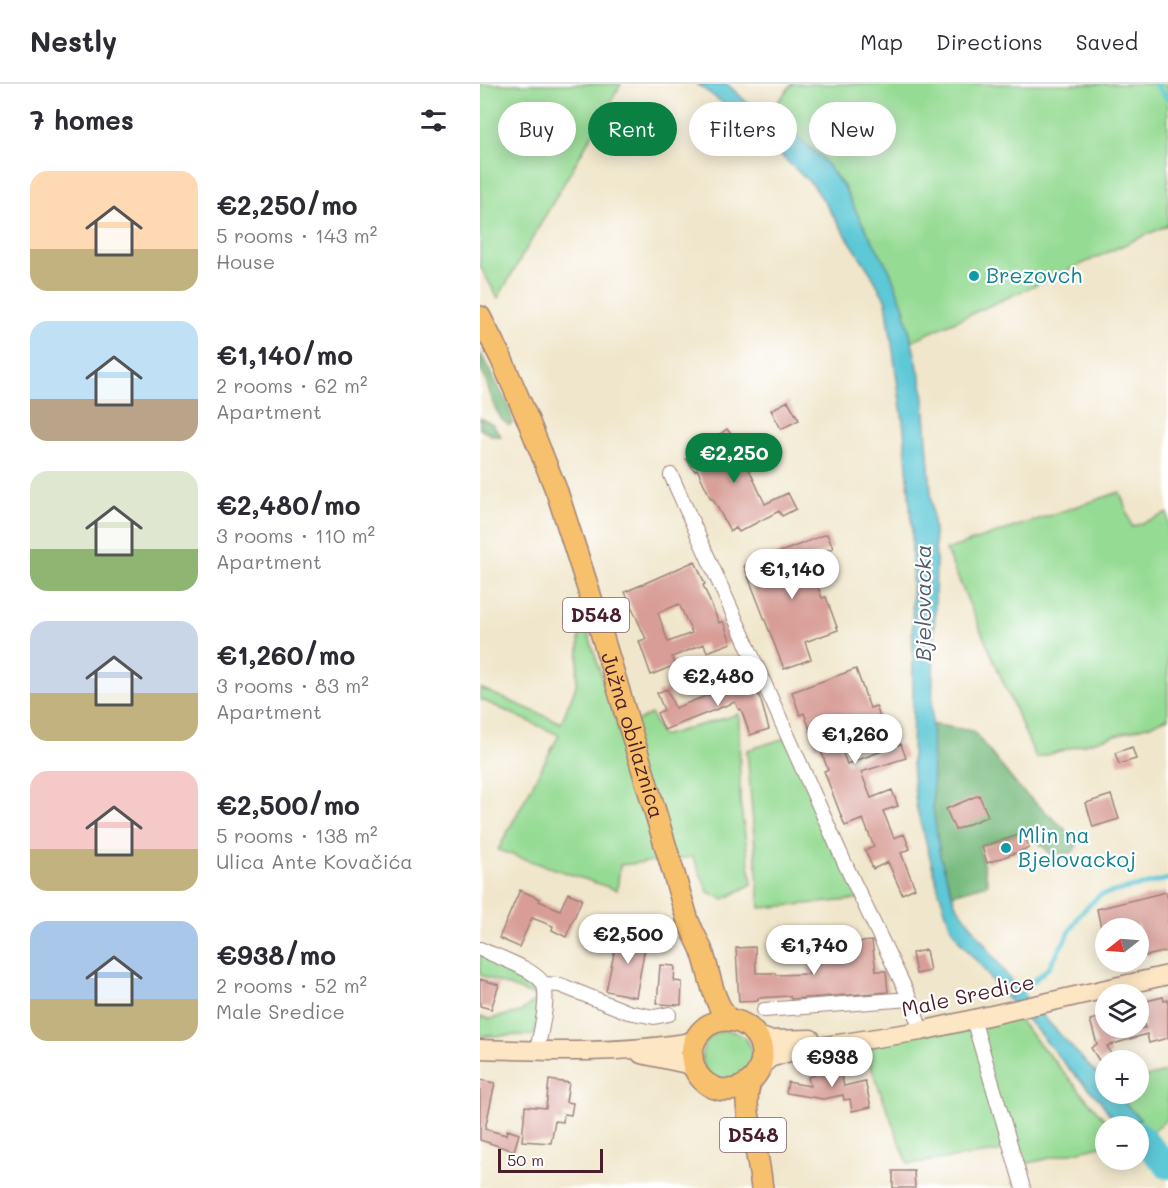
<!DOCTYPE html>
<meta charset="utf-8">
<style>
:root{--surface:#fff;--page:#f2f2f3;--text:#2b2b33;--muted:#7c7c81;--line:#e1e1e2;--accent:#0b8043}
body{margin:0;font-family:Mali,sans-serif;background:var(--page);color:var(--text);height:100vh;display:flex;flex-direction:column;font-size:22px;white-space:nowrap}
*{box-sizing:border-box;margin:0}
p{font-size:20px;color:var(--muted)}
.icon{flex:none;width:33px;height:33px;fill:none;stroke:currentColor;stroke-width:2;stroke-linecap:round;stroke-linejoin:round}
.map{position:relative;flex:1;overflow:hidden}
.drawer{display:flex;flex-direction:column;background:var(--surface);width:480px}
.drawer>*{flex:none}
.banner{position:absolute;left:18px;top:18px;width:570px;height:54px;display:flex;gap:12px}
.needle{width:39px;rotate:253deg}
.buttons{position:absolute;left:615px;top:834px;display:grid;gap:12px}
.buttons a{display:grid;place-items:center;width:54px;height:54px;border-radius:50%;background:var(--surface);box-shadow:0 3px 15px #0003;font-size:30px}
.scale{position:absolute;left:18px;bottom:15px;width:105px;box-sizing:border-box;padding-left:6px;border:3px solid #4a1f2b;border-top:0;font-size:16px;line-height:21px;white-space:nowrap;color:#4a1f2b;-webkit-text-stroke:4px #fff;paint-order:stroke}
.price{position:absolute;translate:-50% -51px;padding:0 14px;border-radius:21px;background:#fff;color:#222;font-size:20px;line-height:39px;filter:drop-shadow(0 2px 3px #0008)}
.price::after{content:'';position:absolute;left:50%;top:36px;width:18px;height:14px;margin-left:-9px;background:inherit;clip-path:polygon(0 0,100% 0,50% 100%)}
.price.active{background:var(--accent);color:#fff}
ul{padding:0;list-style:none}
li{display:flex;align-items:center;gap:18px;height:150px;padding:0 30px}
li span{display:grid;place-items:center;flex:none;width:168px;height:120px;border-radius:18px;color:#555}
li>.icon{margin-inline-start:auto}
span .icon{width:72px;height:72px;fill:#fffc;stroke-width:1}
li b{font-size:26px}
h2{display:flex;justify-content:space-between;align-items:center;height:72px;padding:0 30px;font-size:26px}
.chip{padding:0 21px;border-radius:27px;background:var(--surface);box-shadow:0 3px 15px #0003;font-size:21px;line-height:54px}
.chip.active{background:var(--accent);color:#fff}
header{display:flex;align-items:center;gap:36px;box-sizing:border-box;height:84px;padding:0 30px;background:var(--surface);border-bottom:2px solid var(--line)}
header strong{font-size:28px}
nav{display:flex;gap:33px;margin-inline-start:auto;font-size:21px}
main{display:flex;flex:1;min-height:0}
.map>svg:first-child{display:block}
</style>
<header>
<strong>Nestly</strong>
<nav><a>Map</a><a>Directions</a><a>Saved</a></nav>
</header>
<main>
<section class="drawer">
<h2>7 homes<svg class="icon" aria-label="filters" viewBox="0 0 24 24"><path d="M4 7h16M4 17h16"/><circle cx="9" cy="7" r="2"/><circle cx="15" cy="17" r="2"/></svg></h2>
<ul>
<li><span style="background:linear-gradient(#ffd9b3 65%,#c2b280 0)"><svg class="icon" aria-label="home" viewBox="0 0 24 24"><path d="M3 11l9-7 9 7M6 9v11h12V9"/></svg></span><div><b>€2,250/mo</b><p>5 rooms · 143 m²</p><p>House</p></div></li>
<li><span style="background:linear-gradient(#bfe0f5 65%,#b9a48a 0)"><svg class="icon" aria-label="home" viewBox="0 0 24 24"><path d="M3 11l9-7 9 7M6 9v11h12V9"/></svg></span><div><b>€1,140/mo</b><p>2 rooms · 62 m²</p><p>Apartment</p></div></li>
<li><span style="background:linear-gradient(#dfe7d0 65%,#8fb573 0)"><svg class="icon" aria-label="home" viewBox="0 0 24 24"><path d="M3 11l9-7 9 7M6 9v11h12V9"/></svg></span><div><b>€2,480/mo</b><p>3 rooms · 110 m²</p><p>Apartment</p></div></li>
<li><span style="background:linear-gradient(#c9d6e8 60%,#c2b280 0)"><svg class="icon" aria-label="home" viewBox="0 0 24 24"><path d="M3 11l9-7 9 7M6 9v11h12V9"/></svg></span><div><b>€1,260/mo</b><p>3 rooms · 83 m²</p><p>Apartment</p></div></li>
<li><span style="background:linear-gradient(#f6c9c9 65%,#c2b280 0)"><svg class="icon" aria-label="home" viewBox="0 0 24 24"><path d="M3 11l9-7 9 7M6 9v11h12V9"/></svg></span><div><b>€2,500/mo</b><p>5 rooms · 138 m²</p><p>Ulica Ante Kovačića</p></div></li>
<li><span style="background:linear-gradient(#a9c7e8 65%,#c2b280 0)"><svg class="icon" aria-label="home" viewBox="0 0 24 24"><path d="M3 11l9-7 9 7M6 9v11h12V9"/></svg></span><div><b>€938/mo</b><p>2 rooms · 52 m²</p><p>Male Sredice</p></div></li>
</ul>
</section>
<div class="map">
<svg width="688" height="1104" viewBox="0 0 688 1104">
<rect width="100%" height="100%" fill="#fff"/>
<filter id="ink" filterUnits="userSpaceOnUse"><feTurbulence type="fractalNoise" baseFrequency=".0167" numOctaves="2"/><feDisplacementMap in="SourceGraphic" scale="12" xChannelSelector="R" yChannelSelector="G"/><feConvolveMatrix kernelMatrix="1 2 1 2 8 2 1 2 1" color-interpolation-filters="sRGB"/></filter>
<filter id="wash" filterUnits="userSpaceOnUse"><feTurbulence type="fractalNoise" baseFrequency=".008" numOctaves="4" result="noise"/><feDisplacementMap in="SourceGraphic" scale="24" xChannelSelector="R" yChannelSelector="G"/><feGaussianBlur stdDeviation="1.35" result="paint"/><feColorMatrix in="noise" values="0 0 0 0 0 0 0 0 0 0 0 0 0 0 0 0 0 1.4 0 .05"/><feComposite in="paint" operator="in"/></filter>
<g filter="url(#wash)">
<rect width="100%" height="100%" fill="#f0e6cb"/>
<!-- green -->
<path fill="#96db94" stroke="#707d60" stroke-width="1.5" d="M 0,0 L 141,0 L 18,214 L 0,182 Z
M 312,0 L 688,0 L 688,141 L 425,260 L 421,236 L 332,90 L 279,42 Z
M 640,408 L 652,443 L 688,429 L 688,634 L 670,641 L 556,674 L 466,466 Z
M 99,521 L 149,678 L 154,685 L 149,641 L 171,630 L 182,652 L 259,630 L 260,718 L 272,800 L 244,815 L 228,808 L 213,773 L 140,781 L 137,806 L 18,766 L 79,651 L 0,615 L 0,604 L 81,639 L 96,602 L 99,568 Z
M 309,653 L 382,815 L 280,824 L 267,666 Z
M 0,871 L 34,884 L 61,903 L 55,951 L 0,952 L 0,933 L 10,935 L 40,928 L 56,916 L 55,912 L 0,891 Z
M 531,927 L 630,1042 L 626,1042 L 625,1061 L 536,1082 L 531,1066 L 428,1080 L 381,956 Z
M222 972a25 25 0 1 1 50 0a25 25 0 1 1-50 0Z
M 688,987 L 688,1034 L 666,1053 L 635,1010 L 658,1010 L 659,995 Z"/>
<!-- forest -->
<path fill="#78bb7e" stroke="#616d54" stroke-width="1.5" d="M 0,268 L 29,323 L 33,339 L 29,341 L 22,336 L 15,324 L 5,294 L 0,285 Z
M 0,334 L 12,340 L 21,352 L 14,352 L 0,345 Z
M 444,639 L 493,647 L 539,704 L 599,758 L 592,769 L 571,770 L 547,747 L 499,762 L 508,800 L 465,812 L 442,732 Z"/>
<!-- water -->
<path fill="#5dc8d6" stroke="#547480" stroke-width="1.5" d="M 217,0 L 247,0 L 271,22 L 315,51 L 341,73 L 364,103 L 380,135 L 410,187 L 424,224 L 443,305 L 456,475 L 452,629 L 453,723 L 460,772 L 475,819 L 534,901 L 625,999 L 626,1010 L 636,1010 L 660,1035 L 648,1042 L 638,1042 L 620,1016 L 591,987 L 543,930 L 516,903 L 503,884 L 481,859 L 471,844 L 459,807 L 436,721 L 432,679 L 433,620 L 432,446 L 424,345 L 406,217 L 390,188 L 334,102 L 250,24 Z"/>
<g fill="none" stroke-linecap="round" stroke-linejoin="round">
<!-- stream -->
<path stroke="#5dc8d6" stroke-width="4.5" d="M 675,0 L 688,15
M 538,912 L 569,883 L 600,830 L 620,811 L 688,795"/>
<!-- river -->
<path stroke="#5dc8d6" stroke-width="26" d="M 658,1050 L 688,1082"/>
</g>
<g id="blocks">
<!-- building -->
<path fill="#d89d96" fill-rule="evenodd" d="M 308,317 L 319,336 L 301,345 L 291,326 Z
M 247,345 L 263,366 L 261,368 L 285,420 L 308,409 L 316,425 L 302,432 L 299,427 L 259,448 L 256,444 L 250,447 L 233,415 L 231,415 L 217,385 L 215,387 L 206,375 Z
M 347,450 L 353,464 L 327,474 L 342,514 L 346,513 L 358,546 L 325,558 L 331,575 L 304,585 L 264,482 Z
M 215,477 L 225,500 L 223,501 L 239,539 L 243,537 L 251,559 L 227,568 L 224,560 L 192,573 L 195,581 L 171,591 L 159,557 L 166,555 L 145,508 ZM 199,520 L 212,549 L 188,558 L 178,529 Z
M 376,585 L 390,624 L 396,622 L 402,639 L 357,655 L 367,680 L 421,660 L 426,674 L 381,688 L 391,714 L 412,706 L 418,722 L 403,727 L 414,754 L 424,750 L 430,765 L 421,769 L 435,804 L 422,810 L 408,778 L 393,785 L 385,766 L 394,763 L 383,735 L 365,742 L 344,687 L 348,686 L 339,661 L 336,662 L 324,629 L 320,631 L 312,608 Z
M 272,594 L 281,617 L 289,645 L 270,651 L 261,625 L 259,626 L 255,618 L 184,646 L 177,629 L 184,626 L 177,609 L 187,605 L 195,624 Z
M 652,663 L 656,675 L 639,680 L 635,669 Z
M 499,711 L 508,732 L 475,746 L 466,725 Z
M 631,711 L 639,735 L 613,743 L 606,719 Z
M 544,749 L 549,764 L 507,779 L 502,763 Z
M 40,806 L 60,815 L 59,817 L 80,826 L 88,809 L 102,815 L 86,853 L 72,846 L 73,842 L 52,834 L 39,863 L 19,854 Z
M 686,808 L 688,816 L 688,867 L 666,872 L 658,841 L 642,844 L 621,844 L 617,825 Z
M 158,843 L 168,846 L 156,913 L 126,907 L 137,855 L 154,858 Z
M 392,857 L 396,887 L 406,887 L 408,908 L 311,915 L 310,912 L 278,914 L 278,917 L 259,918 L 256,864 L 275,863 L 276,889 L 295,889 L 296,891 L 329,890 L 327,876 L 354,874 L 353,862 L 380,860 L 380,858 Z
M 446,866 L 450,887 L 436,890 L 432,869 Z
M 180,881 L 195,882 L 194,897 L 202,898 L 201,921 L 177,920 Z
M 0,895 L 19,901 L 11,925 L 0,922 Z
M 683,913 L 684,917 L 688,916 L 688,954 L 669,959 L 667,950 L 627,962 L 631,970 L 620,978 L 611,964 L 617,960 L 610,936 L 626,932 L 626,944 L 665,944 L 658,919 Z
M 359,981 L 364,1002 L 385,997 L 391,1023 L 372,1027 L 370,1015 L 364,1016 L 363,1011 L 343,1015 L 306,1009 L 308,998 L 330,1002 L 328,993 L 335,991 L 334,987 Z
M 0,996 L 15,999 L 5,1045 L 26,1051 L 27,1046 L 39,1050 L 34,1067 L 0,1056 Z
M 69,996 L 89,999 L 86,1018 L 93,1019 L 91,1031 L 84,1030 L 83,1038 L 75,1037 L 71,1059 L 42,1057 L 45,1022 L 66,1024 Z
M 413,1087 L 434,1087 L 435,1104 L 413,1104 Z"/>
</g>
</g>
<g filter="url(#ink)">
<use href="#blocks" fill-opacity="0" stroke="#9d827b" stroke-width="1.5"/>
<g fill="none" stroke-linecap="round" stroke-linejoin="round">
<!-- street casing -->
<g stroke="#9d827b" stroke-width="16">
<path id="street" d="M 191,391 L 366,782 L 430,915 L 441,947
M 0,865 C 15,872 59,886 64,902 C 69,917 60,950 57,967
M 63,900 L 80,901 L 148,928 L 174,933 L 189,930
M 284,926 L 430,915
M 493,935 L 543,1104"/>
</g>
<!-- secondary casing -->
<g stroke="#9d827b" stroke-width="21">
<path id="secondary" d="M 276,951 L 289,956 L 331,955
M 0,965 C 66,967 133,970 199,960 L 209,958 L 218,953
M 161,970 L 207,980 L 215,985
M 281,982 L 290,974 L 313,967 L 441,947 L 688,891"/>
</g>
<!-- primary casing -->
<g stroke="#9d827b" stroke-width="24">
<g id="primary">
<path id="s1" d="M 0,233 L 21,274 L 48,336 L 77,408 L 107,501 L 208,837 C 212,847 218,857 222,867 C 230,890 232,917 249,936"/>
<circle cx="247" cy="971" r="35"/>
<path d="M 270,998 C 263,1020 270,1036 274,1058 C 278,1073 280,1088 282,1104"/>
</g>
</g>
<!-- street -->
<use href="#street" stroke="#fff" stroke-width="14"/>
<!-- secondary -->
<use href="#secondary" stroke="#fce6c4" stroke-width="18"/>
<!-- primary -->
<use href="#primary" stroke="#f7c06c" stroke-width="21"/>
</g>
</g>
<!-- markers -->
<g fill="#0f9aa8" stroke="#fff" stroke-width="2">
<circle cx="494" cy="192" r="6"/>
<circle cx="526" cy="764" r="6"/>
</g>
<g text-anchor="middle" stroke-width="4.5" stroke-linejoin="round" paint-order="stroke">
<!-- shield labels -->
<g fill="#fff" stroke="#80626b" stroke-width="1.5">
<rect x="83" y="514" width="66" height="34" rx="4.5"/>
<rect x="240" y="1034" width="66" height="34" rx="4.5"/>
</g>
<g font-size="20" font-weight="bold" fill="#4a1f2b">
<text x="116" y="538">D548</text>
<text x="273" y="1058">D548</text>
</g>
<!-- culture labels -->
<g font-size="21" fill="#0d838f" stroke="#fff" text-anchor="start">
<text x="506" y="199">Brezovch</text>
<text x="538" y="759">Mlin na<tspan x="538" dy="24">Bjelovackoj</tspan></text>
</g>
<!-- street labels -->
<g font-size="21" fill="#4a1f2b" stroke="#fff">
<text dy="7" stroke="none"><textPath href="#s1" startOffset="446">Južna obilaznica</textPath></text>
<text transform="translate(488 912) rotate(-12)" y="7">Male Sredice</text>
</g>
<!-- water labels -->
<g font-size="22" font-style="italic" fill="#515a67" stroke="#fff">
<text transform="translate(443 519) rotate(-90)" y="8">Bjelovacka</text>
</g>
</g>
</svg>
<div class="buttons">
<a><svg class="needle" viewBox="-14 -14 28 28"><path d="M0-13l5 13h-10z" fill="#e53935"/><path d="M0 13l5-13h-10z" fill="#7c7c81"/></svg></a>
<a><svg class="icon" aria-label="layers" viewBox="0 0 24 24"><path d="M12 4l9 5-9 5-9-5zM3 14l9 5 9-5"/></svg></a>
<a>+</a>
<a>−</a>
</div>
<div class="scale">50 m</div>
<b class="price active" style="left:254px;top:400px">€2,250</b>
<b class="price" style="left:312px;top:516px">€1,140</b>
<b class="price" style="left:238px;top:623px">€2,480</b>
<b class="price" style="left:375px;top:681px">€1,260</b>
<b class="price" style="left:148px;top:881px">€2,500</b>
<b class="price" style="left:334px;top:892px">€1,740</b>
<b class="price" style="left:352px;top:1004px">€938</b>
<div class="banner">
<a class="chip">Buy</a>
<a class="chip active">Rent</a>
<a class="chip">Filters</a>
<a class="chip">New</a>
</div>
</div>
</main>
